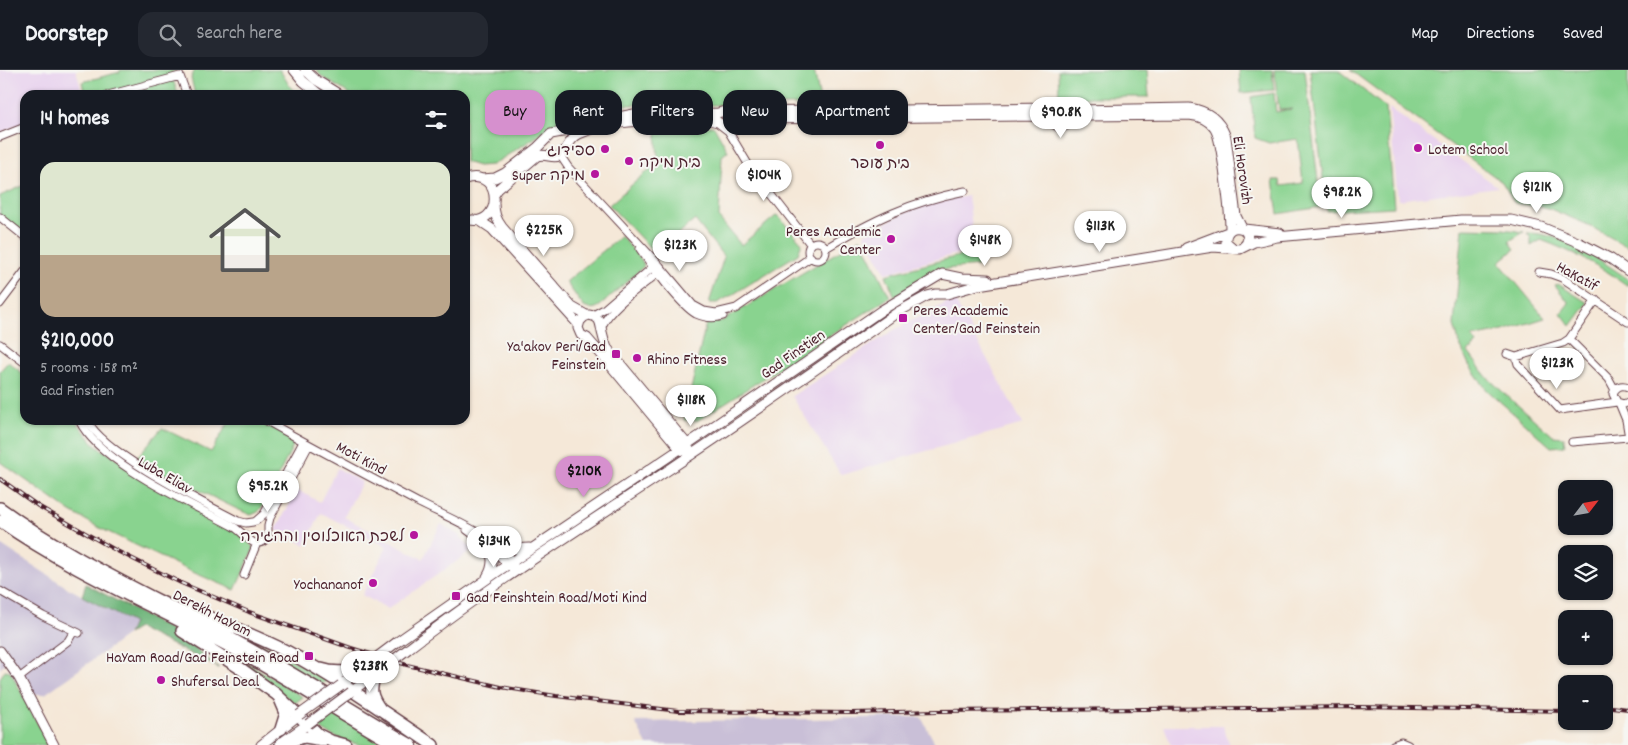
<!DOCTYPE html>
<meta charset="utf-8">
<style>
:root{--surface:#171b24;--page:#242831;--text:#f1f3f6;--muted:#9ea1a6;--line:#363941;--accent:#d690ce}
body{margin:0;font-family:Dekko,"Playpen Sans Hebrew",sans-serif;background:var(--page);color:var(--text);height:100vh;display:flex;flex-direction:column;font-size:19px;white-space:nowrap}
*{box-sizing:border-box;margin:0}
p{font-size:16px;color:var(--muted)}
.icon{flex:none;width:28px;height:28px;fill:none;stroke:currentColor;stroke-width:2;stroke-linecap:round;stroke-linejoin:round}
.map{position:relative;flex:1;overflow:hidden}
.sheet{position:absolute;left:20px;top:20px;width:450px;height:335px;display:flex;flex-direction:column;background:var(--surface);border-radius:15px;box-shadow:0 1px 4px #0004}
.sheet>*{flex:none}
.banner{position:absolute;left:485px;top:20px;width:475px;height:45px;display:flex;gap:10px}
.needle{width:32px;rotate:59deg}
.tools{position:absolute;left:1558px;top:410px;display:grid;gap:10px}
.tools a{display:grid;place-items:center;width:55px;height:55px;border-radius:10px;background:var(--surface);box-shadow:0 1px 4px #0004;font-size:25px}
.price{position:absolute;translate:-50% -42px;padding:0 11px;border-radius:18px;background:#fff;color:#222;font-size:16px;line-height:32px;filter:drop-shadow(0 1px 2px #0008)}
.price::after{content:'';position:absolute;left:50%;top:30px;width:15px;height:11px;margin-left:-8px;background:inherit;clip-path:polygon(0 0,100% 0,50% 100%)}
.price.on{background:var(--accent);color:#111}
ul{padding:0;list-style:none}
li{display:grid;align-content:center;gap:10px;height:265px;padding:0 20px}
li span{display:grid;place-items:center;height:155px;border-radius:15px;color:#555}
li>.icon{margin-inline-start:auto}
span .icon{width:90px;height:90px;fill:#fffc;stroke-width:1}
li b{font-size:21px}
h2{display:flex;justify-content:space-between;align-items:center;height:60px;padding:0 20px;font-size:21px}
.tag{padding:0 18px;border-radius:15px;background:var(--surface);box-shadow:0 1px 4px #0004;font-size:18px;line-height:45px}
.tag.on{background:var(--accent);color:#111}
header{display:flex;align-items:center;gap:30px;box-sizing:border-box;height:70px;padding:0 25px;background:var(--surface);border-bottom:1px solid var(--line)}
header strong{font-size:24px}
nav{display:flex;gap:28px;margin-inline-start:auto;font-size:18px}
.search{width:350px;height:45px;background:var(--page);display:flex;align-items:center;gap:12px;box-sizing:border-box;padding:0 18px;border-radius:15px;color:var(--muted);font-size:19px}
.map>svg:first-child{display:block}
</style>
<header>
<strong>Doorstep</strong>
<div class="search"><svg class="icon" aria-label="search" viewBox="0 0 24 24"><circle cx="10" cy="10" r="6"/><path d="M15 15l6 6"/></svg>Search here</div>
<nav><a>Map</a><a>Directions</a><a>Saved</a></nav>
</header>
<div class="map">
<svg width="1628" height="675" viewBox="0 0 1628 675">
<rect width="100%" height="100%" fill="#f6f6f2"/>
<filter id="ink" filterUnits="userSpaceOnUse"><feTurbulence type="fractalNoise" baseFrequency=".02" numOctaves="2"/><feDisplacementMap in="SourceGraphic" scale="10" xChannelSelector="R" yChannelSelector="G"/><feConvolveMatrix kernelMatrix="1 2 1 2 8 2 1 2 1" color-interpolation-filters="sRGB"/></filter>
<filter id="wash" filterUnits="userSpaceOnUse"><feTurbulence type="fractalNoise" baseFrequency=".0096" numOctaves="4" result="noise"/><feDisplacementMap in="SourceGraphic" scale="20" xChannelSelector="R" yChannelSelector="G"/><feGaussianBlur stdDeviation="1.12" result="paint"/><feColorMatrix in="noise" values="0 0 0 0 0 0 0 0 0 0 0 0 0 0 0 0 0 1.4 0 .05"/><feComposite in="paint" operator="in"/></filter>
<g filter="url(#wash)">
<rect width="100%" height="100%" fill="#f5e8d8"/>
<!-- built -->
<path fill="#e8d2ee" d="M 0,0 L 76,0 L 83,25 L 25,25 L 25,52 L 0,63 Z
M 1389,38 L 1498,117 L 1398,130 Z
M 968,126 L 975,179 L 886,203 L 864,164 L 904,143 L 921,136 L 935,132 Z
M 954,229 L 1023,354 L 841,405 L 792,326 L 894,260 Z
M 337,398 L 362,412 L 344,447 L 423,489 L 441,454 L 459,465 L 473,480 L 388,539 L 362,525 L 387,477 L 321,443 L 305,475 L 276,460 L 297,420 L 320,432 Z
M 1164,656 L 1223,656 L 1230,675 L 1171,675 Z"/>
<!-- industrial -->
<path fill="#c9bfd7" d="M 0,474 L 68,518 L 133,553 L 126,566 L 45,624 L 25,624 L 6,592 L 0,599 Z
M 921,647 L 936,675 L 647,675 L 635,652 Z"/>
<!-- green -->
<path fill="#89d38f" stroke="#6a795d" d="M 120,0 L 179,0 L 171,3 L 178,25 L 85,25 L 82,12 L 120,2 Z
M 195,0 L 280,0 L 289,15 L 297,25 L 195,25 L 191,8 Z
M 316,0 L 814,0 L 821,35 L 620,35 L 558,53 L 492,95 L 478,96 L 465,92 L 465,25 L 351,25 L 322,7 Z
M 1058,0 L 1147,0 L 1149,27 L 1059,27 Z
M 1239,0 L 1272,0 L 1274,20 L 1241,23 Z
M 1274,0 L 1305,0 L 1321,137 L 1278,144 L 1273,110 L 1280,110 L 1281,116 L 1303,113 L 1298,69 L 1269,73 L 1255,68 L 1251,27 L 1274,23 L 1276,42 L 1292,39 L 1279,40 Z
M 1310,0 L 1338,0 L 1386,38 L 1394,137 L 1327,141 Z
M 1350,0 L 1628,0 L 1628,177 L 1586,154 L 1548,138 L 1515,133 L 1502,112 Z
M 656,56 L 714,56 L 728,81 L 722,86 L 719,148 L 741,175 L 777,145 L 802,173 L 798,184 L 732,225 L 717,233 L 709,233 L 724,187 L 695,150 L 655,183 L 609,135 L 658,92 Z
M 25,115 L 25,164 L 0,146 L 0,126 Z
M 1463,158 L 1503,159 L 1524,162 L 1509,171 L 1515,179 L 1499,192 L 1545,248 L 1503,261 L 1472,267 L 1477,274 L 1468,282 L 1486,306 L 1505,324 L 1553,366 L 1564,367 L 1565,376 L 1551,377 L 1487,320 L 1469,295 L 1460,275 L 1454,255 Z
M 1527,163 C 1563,163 1599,189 1628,209 L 1628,216 C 1601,196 1573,182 1541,170 L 1531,176 L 1531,168 Z
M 621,166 L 641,189 L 644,196 L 601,235 C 596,239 590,240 584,237 L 566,212 Z
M 861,168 L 890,227 L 697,351 L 684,350 L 706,253 L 722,251 Z
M 974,182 L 978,196 C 965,198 950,197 939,201 C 927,205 906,220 895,227 L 886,205 Z
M 1558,214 L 1588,233 L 1571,256 L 1561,243 L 1569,233 L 1555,215 Z
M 8,292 L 25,305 L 25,350 L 75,350 L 96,376 L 238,462 L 254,478 L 235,520 L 190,501 L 100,458 L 71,442 L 0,392 L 0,301 Z
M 230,350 L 263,350 L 294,369 L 294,373 L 292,378 L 263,436 L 258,442 L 251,445 L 237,439 L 161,402 L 137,387 L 162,358 L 211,382 Z
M 239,566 C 271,575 299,594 327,611 L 320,615 Z
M 204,570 C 239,586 270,607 303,627 L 295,633 L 245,596 Z
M 5,600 L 10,601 L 49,675 L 0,675 L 0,608 Z
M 327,640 L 386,675 C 378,675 369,675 362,675 C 344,672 325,664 313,652 Z"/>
<!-- forest -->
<path fill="#6eb57a" stroke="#5c6a52" d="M 86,514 L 171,560 L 190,574 L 219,598 L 138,558 L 128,564 L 133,553 L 82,526 Z"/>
</g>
<g filter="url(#ink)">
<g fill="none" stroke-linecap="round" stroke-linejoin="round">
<!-- minor casing -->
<g stroke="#643d45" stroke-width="9">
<path id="minor" d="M 108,25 L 180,6 L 187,25
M 727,59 L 748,94 L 811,175
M 0,67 L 25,57
M 560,85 L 568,97 L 660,196 L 693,235 L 704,241 L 716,243 L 737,238
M 0,147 L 25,167
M808 181a9 9 0 1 1 18 0a9 9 0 1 1-18 0Z
M 826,178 C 873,150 910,132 965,121
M 640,179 C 651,195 680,235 696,244 C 705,248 714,249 723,246
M 1539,202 L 1551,204 L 1562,208 L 1628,252
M 0,234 L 25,201
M 735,239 L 811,187
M 593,245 L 604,239 L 653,197 L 660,196 L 658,203 C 640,218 612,235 602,256
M 1569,269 L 1609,309 L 1615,320
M 0,274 L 25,293
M 1507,284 L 1516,287 L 1563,273 L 1569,269 L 1596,230
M 1516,287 L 1518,294 L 1560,340 L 1617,332
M 1628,317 C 1621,314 1615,317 1613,324 L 1617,332 L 1624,334 L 1628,332
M 1619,333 L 1626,350 L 1628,362
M 79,350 C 99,393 192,434 234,457 C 241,461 250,472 255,473 C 261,474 265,471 268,467 L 268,456 L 270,448 L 309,375
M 87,350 C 104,384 202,432 238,451 L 246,453 L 253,452
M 265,350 C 316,379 368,406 419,433 C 443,445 468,455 490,470 C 499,476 510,484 514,494
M 1572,372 L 1628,367
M 256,451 L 264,444 L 303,372
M 467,460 C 477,467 486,474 495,482 C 503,489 507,496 516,501
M 244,505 L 257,473
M 0,521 L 43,546 L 79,563
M 19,608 L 68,571 L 74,561
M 1393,675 L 1401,672 L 1408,675"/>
</g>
<!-- tertiary casing -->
<g stroke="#643d45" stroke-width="11">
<path id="tertiary" d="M 294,0 L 303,11 L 320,25
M 305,0 L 316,10 L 340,25
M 465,109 C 504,97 504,161 465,149
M 482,109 L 495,108 L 505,103 L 538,77 L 551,64 L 567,61 L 597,51 L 634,44 L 718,43 L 732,39 L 738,42 L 1055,38 L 1061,37 L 1076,40 L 1189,38 C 1208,41 1219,49 1226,67 L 1236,146 L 1242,158
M 494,125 L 498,119 L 537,86 C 546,83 552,89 559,86 C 567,82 568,69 579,64 C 608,51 640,51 670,50 C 683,50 696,49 709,50 L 718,52 L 727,59 L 731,60 L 736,59 L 749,50 L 760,49 L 1032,46 L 1044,48 L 1060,57 C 1069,55 1075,49 1086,46 L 1189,45 C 1199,46 1209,49 1215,59 C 1222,70 1230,143 1230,159
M 494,133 C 494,143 496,149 502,157 L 572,237 L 586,245
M 473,150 L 480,151 L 492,159 L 578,254
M 1244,159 L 1280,163
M 1186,178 L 1228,162
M 1233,178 L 1226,172 C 1225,161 1233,155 1243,159 C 1249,164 1250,171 1243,177
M 589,245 C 601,247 600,253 602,262 C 603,267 605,273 607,278 L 687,374 L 691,385 L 680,379 L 601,284 L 587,268 L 581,265 L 578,258 L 580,251 L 584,247 Z
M 492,471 L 514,479 L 529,478
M 487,507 C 494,496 494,486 487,475
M 397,572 L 500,500 L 692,371 L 882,240 L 942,204 L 961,208 L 988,209
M 408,579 C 492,514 582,457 670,399 C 747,348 822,295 898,242 L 927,226 L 935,224 L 947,224 L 978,215 L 1213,177 L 1240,179 L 1254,172 L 1277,167 L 1461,150 L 1511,150 L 1541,157 L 1580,173 L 1611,189 L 1628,201
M 0,581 L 19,608 L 54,675
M 341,615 L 361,599
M 351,622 L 375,604
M 285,670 L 308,654
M 261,675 L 299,645"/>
</g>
<!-- primary casing -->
<g stroke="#643d45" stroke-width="14">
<path id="primary" d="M 0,438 C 70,489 146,523 221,563 C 286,598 348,638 411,675
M 0,451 C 74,503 157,537 236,580 C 290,610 342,644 396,675
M 186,538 C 220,552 255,565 288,582 C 338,609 385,643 433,675
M 182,561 L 237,596 L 276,624 L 319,665 L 331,671 L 346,675
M 321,599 C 337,604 350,602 365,596
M 375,604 C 370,620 370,625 380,639
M 280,629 L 286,643 L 281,659
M 281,673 L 305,667 L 323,670"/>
</g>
<!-- minor -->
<use href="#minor" stroke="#fff" stroke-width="7"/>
<!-- tertiary -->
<use href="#tertiary" stroke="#fff" stroke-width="9"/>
<!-- primary -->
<use href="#primary" stroke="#fff" stroke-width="11"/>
<!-- rail casing -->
<g stroke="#4a1f2b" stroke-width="4">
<path id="rail" d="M 0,409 L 38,436 L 117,481 L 181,513 L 249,542 L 351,578 L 407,595 L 501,617 L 556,626 L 678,641 L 852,643 L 938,641 L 1360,637 L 1566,641
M 1604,636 L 1628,639"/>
</g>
<!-- rail -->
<use href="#rail" stroke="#f6f6f2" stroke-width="2" stroke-dasharray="5.5" stroke-linecap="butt"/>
<!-- tertiary-bridge casing -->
<g stroke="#643d45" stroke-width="11" stroke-linecap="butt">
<path id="tertiary-bridge" d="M 365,596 L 397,572
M 375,604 L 408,579
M 299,645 L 341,615
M 308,654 L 351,622"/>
</g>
<!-- tertiary-bridge -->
<use href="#tertiary-bridge" stroke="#fff" stroke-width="9"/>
</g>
</g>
<!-- markers -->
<g fill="#b5179e" stroke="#f6f6f2" stroke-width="2">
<circle cx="880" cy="75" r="5"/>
<circle cx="1418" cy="78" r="5"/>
<circle cx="605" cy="79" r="5"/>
<circle cx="629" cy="91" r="5"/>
<circle cx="595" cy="104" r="5"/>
<circle cx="891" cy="169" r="5"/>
<rect x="898" y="243" width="10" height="10" rx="2.5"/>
<rect x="611" y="279" width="10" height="10" rx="2.5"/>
<circle cx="637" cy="288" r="5"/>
<circle cx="414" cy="465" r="5"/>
<circle cx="373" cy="513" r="5"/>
<rect x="451" y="521" width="10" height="10" rx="2.5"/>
<rect x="304" y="581" width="10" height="10" rx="2.5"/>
<circle cx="161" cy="610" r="5"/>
</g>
<g text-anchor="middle" stroke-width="4" stroke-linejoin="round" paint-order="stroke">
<!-- poi labels -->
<g font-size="16" fill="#4a1f2b" stroke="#f6f6f2" text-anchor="end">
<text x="1428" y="84" text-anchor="start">Lotem School</text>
<text x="595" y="85">ספידוג</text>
<text x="639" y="97" text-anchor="start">בית מיקה</text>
<text x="880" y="98" text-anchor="middle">בית עופר</text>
<text x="585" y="110">Super מיקה</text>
<text x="881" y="166">Peres Academic<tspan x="881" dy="18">Center</tspan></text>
<text x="913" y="245" text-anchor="start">Peres Academic<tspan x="913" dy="18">Center/Gad Feinstein</tspan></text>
<text x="606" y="281">Ya'akov Peri/Gad<tspan x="606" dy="18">Feinstein</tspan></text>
<text x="647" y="294" text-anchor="start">Rhino Fitness</text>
<text x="404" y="471">לשכת האוכלוסין וההגירה</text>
<text x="363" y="519">Yochananof</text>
<text x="466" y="532" text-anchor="start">Gad Feinshtein Road/Moti Kind</text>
<text x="299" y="592">HaYam Road/Gad Feinstein Road</text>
<text x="171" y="616" text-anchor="start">Shufersal Deal</text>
</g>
<!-- street labels -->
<g font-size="16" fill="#4a1f2b" stroke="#f6f6f2">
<text transform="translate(1244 100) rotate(82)" y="6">Eli Horovizh</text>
<text transform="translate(1578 205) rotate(29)" y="6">HaKatif</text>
<text transform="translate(792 283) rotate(-35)" y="6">Gad Finstien</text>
<text transform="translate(362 387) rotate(28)" y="6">Moti Kind</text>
<text transform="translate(166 404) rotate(30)" y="6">Luba Eliav</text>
<text transform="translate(213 542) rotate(27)" y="6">Derekh HaYam</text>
</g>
</g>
</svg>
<div class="tools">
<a><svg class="needle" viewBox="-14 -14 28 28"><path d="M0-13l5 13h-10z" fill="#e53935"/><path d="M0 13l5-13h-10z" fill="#9ea1a6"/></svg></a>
<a><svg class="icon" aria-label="layers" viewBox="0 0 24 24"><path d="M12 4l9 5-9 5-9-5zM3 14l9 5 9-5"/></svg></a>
<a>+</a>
<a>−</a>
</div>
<b class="price" style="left:1061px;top:69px">$90.8K</b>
<b class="price" style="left:764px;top:132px">$104K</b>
<b class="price" style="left:1537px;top:144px">$121K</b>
<b class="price" style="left:1342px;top:149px">$98.2K</b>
<b class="price" style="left:1100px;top:183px">$113K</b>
<b class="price" style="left:544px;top:187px">$225K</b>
<b class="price" style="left:985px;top:197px">$148K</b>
<b class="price" style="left:680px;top:202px">$123K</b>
<b class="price" style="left:1557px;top:320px">$123K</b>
<b class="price" style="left:691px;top:357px">$118K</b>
<b class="price on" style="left:584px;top:428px">$210K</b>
<b class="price" style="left:268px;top:443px">$95.2K</b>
<b class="price" style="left:494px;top:498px">$134K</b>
<b class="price" style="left:370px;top:623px">$238K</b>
<div class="banner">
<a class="tag on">Buy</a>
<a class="tag">Rent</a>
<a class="tag">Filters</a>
<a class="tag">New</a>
<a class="tag">Apartment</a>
</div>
<section class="sheet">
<h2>14 homes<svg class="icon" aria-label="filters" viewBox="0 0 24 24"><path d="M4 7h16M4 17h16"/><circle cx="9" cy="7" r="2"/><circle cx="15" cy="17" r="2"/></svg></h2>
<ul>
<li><span style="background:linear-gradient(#dfe7d0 60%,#b9a48a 0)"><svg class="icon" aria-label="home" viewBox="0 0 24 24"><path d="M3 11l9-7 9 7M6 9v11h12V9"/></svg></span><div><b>$210,000</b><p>5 rooms · 158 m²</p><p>Gad Finstien</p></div></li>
</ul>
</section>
</div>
